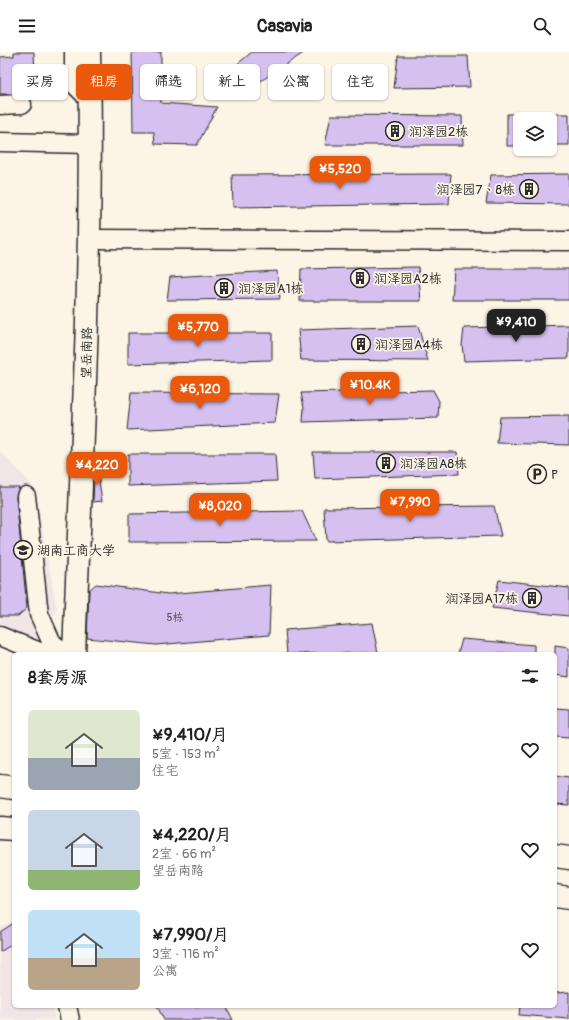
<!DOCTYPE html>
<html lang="zh">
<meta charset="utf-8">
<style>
:root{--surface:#fff;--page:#f2f2f2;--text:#202124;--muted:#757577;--accent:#ea580c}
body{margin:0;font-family:Pangolin,"LXGW WenKai TC",sans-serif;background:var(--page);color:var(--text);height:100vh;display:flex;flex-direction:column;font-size:15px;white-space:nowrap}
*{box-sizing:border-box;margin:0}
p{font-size:13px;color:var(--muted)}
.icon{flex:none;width:22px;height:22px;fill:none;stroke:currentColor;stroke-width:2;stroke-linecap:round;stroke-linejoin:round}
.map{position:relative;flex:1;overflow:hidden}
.sheet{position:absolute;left:12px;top:600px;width:545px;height:356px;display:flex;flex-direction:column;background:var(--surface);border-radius:6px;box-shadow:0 1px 3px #0004}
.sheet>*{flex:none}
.hud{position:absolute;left:12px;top:12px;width:545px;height:36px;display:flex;gap:8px}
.tools{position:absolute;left:513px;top:60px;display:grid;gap:8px}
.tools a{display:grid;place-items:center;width:44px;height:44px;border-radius:6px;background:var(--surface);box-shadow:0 1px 3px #0004;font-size:20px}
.price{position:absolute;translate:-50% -34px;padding:0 9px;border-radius:8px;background:var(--accent);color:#fff;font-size:13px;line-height:26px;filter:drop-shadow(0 1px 2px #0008)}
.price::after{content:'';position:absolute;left:50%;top:24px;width:12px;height:9px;margin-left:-6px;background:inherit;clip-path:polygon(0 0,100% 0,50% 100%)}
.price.on{background:#222;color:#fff}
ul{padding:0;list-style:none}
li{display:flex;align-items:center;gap:12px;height:100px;padding:0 16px}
li span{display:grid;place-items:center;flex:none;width:112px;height:80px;border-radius:6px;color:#555}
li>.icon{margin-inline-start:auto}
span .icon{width:48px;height:48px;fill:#fffc;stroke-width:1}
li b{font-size:17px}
h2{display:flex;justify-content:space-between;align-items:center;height:48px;padding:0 16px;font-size:17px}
.pill{padding:0 14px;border-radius:6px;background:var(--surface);box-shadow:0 1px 3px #0004;font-size:14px;line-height:36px}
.pill.on{background:var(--accent);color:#fff}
header{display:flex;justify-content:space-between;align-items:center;height:52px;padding:0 16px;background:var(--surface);font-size:18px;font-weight:700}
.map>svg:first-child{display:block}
</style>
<header><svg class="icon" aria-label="menu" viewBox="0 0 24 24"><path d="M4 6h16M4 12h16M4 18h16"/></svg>Casavia<svg class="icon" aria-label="search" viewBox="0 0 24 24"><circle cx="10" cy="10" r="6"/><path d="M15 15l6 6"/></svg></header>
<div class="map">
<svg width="569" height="968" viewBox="0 0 569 968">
<rect width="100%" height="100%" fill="#fcf5e5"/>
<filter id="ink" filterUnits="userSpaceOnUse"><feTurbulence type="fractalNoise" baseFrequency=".025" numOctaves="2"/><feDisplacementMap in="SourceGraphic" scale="8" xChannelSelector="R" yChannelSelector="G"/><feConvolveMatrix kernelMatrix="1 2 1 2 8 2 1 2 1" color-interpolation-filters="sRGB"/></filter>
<g filter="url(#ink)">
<!-- built -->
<path fill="#f1e5e8" d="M 0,399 L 35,436 L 57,559 L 33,602 L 0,596 Z
M 14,869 L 14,954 L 52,954 L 55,968 L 0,968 L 0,876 Z"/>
<!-- building -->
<path fill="#d6c0f0" stroke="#2b2b2b" d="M 14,0 L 34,0 L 36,43 L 28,44 L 22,42 L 0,42 L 0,5 L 14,4 Z
M 132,0 L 161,0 L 161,51 L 217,55 L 197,93 L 155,92 L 154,80 L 133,80 Z
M 252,0 L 305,0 L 250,36 L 230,18 Z
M 398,4 L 468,4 L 470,35 L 394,36 Z
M 507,62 L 520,62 L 520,94 L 507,94 Z
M 550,62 L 569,62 L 569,93 L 550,93 Z
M 331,63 L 462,64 L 463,93 L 325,93 Z
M 451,122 L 449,152 L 233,155 L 232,123 Z
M 569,122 L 569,152 L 486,151 L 491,123 Z
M 418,215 L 421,249 L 300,249 L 301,217 Z
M 454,217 L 569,217 L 569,248 L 452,248 Z
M 277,219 L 280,247 L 167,248 L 170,225 Z
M 569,273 L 569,306 L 464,309 L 462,293 L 464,276 Z
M 418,274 L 428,309 L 301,308 L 298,278 Z
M 128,281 L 272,281 L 272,308 L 128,312 Z
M 433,338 L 439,349 L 438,366 L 303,370 L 304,355 L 301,341 Z
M 131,341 L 279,342 L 275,371 L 127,378 Z
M 569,364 L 569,393 L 497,391 L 500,365 Z
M 313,400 L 457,400 L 459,422 L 315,427 Z
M 95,402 L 102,449 L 93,450 Z
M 128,402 L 275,402 L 277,429 L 128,434 Z
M 0,435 L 19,435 L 16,445 L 27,556 L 18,564 L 0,564 Z
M 494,454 L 501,484 L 326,489 L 324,456 Z
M 302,459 L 316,489 L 129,490 L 129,462 Z
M 499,528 L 569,536 L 569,564 L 492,556 Z
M 96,532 L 168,542 L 271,533 L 269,583 L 156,593 L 87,586 L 89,538 Z
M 372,571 L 378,601 L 287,602 L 285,578 Z
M 462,587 L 534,593 L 534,602 L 458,602 Z
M 555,594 L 569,596 L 569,625 L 555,623 Z
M 555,656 L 569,657 L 569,686 L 555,685 Z
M 555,724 L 569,726 L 569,753 L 555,752 Z
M 14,871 L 14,891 L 0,900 L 0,880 Z
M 569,940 L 569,967 L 519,963 L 520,954 L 555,954 L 555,941 Z
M 157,954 L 226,954 L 233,968 L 164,968 Z"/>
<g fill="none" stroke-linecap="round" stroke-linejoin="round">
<!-- minor casing -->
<g stroke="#2b2b2b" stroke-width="21">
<path id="minor" d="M 74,0 L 74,32 L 90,48
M 0,53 L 22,52
M 0,90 L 89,92
M 89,187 L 569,189
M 26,444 L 39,562 L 51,589 L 63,602
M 0,584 L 45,602
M 67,954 L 70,968"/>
</g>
<!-- tertiary casing -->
<g stroke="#2b2b2b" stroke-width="25">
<path id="tertiary" d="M 74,602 C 82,401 93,201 89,0"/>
</g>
<!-- secondary casing -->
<g stroke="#2b2b2b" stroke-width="25">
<path id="secondary" d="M 0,734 L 14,736
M 0,776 L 14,777
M 555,804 L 569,806
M 555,844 L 569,846"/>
</g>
<!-- minor -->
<use href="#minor" stroke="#fcf5e5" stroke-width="18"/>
<!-- tertiary -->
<use href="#tertiary" stroke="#fcf5e5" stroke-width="22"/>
<!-- secondary -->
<use href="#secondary" stroke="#fcf5e5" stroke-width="22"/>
</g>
</g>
<!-- icons -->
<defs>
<g id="building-ring" transform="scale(1)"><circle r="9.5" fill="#fcf5e5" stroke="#2b2b2b" stroke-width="1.5"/><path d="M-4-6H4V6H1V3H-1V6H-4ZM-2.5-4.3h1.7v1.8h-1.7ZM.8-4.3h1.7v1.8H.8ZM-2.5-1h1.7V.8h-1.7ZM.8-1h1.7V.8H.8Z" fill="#2b2b2b"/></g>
<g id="parking-ring" transform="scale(1)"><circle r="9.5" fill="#fcf5e5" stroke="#2b2b2b" stroke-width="1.5"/><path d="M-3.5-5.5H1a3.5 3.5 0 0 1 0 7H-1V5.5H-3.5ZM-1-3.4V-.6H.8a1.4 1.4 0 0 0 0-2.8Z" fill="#2b2b2b"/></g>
<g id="school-ring" transform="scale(1)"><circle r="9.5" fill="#fcf5e5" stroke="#2b2b2b" stroke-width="1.5"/><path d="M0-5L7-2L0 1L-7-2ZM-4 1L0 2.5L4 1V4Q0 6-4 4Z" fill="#2b2b2b"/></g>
</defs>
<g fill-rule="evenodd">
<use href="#building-ring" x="395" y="79"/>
<use href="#building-ring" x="529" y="137"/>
<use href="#building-ring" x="360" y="226"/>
<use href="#building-ring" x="224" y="236"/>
<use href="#building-ring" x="361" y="292"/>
<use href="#building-ring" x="386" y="411"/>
<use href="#parking-ring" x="537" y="422"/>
<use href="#school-ring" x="23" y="498"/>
<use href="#building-ring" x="532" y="546"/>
</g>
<g text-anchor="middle" stroke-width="3.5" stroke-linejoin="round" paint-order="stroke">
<!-- number labels -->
<g font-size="11" fill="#56505c">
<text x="175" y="569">5栋</text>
</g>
<!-- poi labels -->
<g font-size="13" fill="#2b2b2b" stroke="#fcf5e5" text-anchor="start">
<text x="409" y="84">润泽园2栋</text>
<text x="515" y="142" text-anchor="end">润泽园7、8栋</text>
<text x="374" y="231">润泽园A2栋</text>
<text x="238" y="241">润泽园A1栋</text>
<text x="375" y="297">润泽园A4栋</text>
<text x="400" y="416">润泽园A8栋</text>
<text x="551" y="427">P</text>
<text x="37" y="503">湖南工商大学</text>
<text x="518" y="551" text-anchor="end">润泽园A17栋</text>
</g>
<!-- street labels -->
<g font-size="13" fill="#2b2b2b" stroke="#fcf5e5">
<text transform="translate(86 301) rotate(-89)" y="5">望岳南路</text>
</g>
</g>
</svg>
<div class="tools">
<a><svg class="icon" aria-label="layers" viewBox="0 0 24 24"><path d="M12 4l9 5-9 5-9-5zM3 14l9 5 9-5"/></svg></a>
</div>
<b class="price" style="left:340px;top:138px">¥5,520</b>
<b class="price on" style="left:516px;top:291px">¥9,410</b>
<b class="price" style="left:198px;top:296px">¥5,770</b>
<b class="price" style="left:370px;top:354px">¥10.4K</b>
<b class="price" style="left:200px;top:358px">¥6,120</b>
<b class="price" style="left:97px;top:434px">¥4,220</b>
<b class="price" style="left:410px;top:471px">¥7,990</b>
<b class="price" style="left:220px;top:475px">¥8,020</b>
<div class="hud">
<a class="pill">买房</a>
<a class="pill on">租房</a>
<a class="pill">筛选</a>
<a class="pill">新上</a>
<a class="pill">公寓</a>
<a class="pill">住宅</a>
</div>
<section class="sheet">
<h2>8套房源<svg class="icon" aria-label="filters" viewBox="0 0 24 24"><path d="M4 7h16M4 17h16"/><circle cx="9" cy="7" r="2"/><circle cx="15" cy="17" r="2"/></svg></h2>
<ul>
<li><span style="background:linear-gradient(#dfe7d0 60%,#9aa5b1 0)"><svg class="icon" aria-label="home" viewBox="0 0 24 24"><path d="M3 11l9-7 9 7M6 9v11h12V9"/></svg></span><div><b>¥9,410/月</b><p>5室 · 153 m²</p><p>住宅</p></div><svg class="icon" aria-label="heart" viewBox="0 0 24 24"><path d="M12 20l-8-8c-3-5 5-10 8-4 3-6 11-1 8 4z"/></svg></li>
<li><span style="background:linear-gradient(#c9d6e8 75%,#8fb573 0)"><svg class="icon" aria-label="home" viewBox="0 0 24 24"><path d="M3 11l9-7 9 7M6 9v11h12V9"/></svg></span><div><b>¥4,220/月</b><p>2室 · 66 m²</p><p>望岳南路</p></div><svg class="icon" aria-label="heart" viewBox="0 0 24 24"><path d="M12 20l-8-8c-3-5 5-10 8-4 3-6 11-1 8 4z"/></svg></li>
<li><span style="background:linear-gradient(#bfe0f5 60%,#b9a48a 0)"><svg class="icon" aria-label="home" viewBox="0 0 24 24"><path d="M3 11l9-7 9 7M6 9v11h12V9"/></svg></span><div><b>¥7,990/月</b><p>3室 · 116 m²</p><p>公寓</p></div><svg class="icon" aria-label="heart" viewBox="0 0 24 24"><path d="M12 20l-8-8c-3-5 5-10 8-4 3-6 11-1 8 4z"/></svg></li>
</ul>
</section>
</div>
